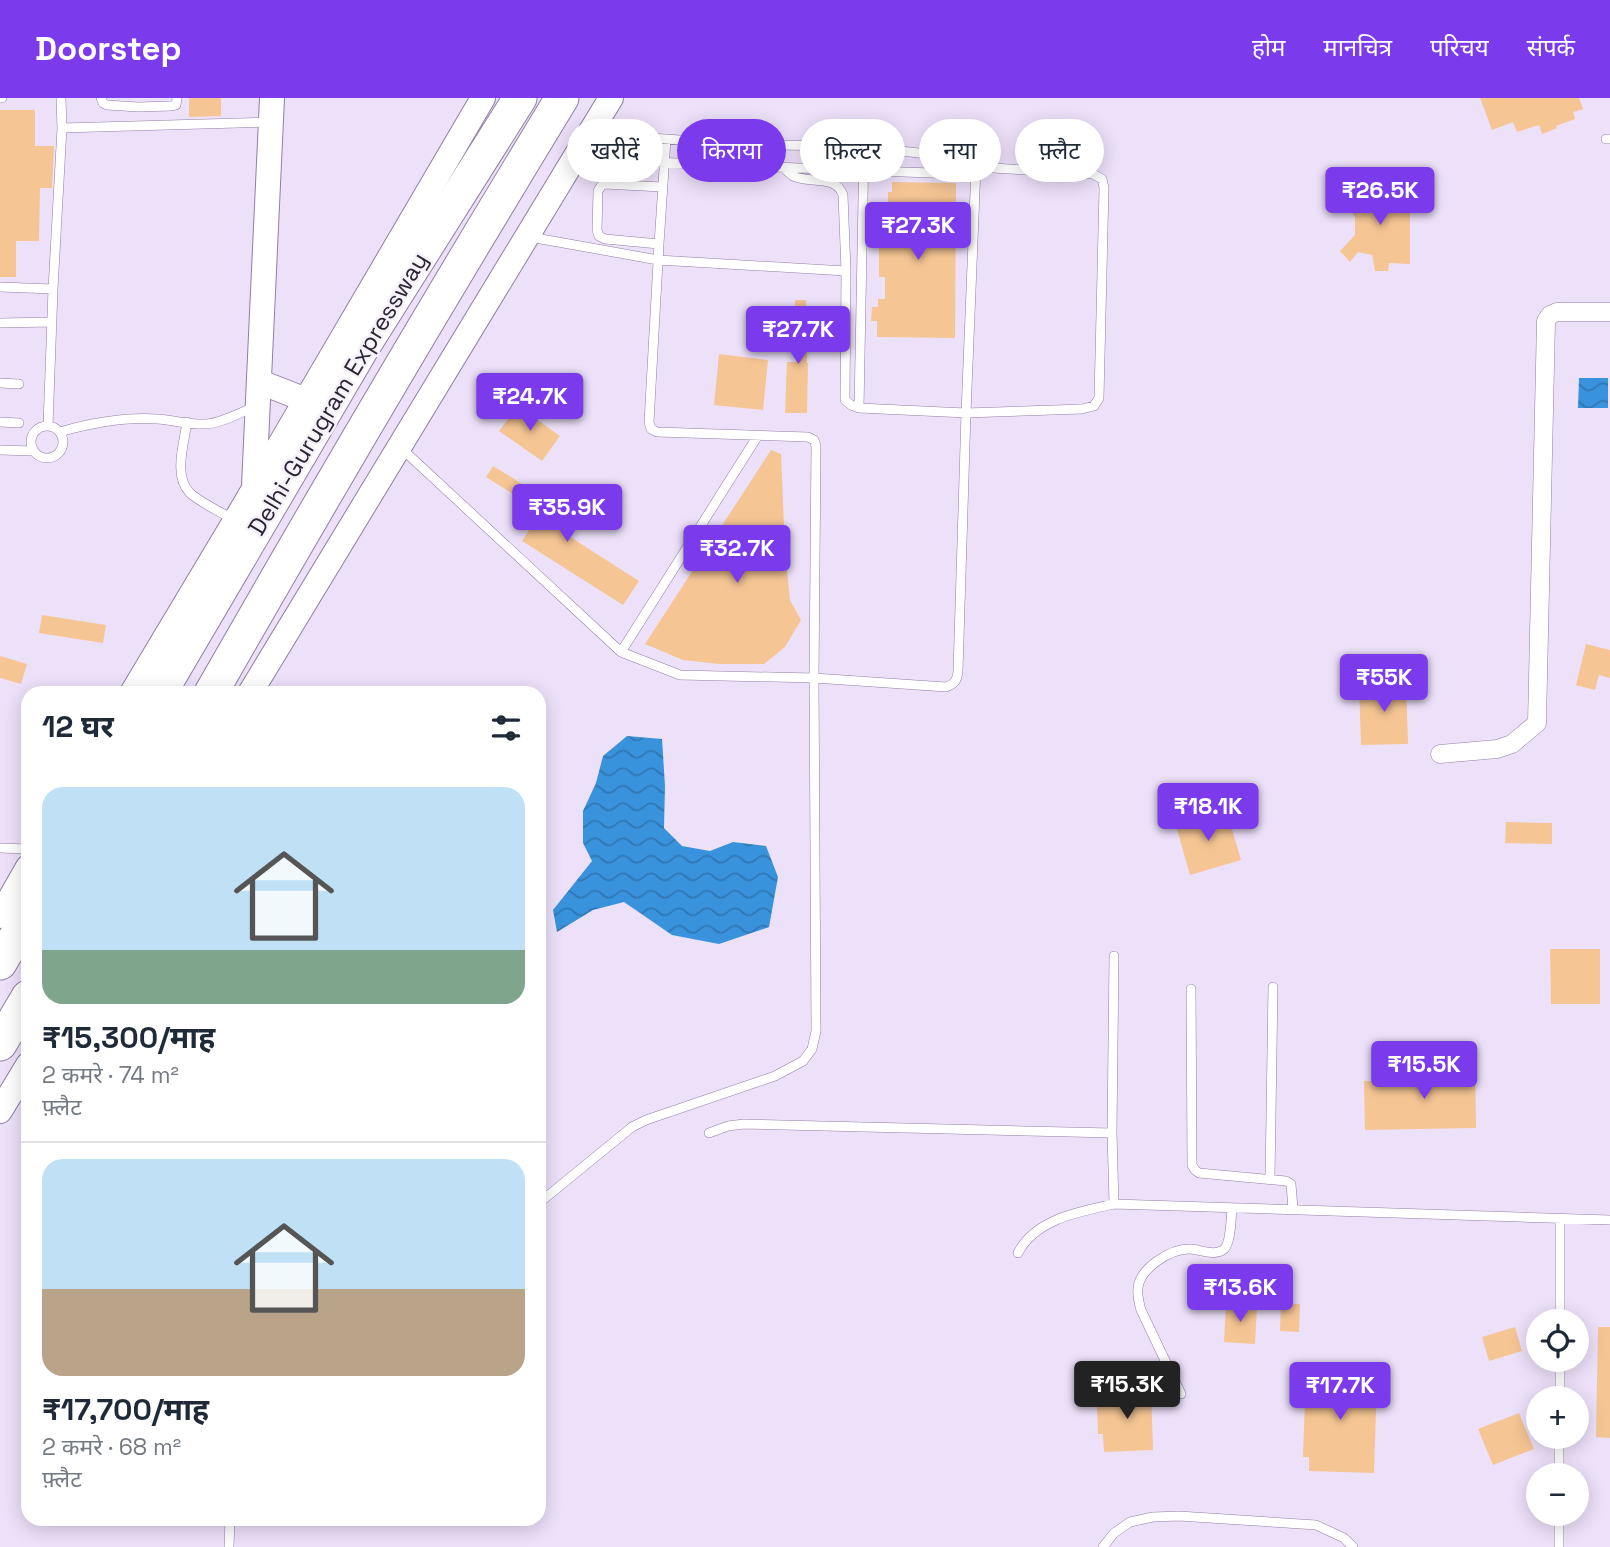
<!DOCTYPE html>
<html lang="hi">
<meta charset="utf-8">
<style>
:root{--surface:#fff;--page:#f2f2f3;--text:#1f2937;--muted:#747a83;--line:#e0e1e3;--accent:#7c3aed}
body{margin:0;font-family:"Space Grotesk","Noto Sans Devanagari",sans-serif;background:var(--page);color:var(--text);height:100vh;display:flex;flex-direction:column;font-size:26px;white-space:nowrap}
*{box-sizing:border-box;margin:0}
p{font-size:23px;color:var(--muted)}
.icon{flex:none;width:38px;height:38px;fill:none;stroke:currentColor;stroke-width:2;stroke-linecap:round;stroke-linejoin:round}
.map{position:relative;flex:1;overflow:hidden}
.panel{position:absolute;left:21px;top:588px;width:525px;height:840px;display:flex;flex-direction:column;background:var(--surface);border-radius:21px;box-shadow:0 4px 18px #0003}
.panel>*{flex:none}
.hud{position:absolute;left:567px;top:21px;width:665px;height:63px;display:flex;gap:14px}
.controls{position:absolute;left:1526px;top:1211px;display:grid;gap:14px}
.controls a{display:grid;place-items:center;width:63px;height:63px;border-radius:50%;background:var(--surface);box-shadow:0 4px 18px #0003;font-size:35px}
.price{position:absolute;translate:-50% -60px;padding:0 16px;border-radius:7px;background:var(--accent);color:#fff;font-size:23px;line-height:46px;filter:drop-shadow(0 2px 4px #0008)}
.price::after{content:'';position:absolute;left:50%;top:42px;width:21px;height:16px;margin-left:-10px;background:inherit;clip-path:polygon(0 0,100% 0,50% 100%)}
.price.current{background:#222;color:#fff}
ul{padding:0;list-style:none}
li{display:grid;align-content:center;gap:14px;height:371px;padding:0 21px}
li+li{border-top:2px solid var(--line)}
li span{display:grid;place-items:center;height:217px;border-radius:21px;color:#555}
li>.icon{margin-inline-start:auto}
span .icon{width:126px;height:126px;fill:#fffc;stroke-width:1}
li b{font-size:30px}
h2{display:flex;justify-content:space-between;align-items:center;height:84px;padding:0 21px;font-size:30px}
.tag{padding:0 24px;border-radius:32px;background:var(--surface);box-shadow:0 4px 18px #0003;font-size:24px;line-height:63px}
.tag.current{background:var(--accent);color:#fff}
header{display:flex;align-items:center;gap:42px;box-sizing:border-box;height:98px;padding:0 35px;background:var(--accent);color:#fff}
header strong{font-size:33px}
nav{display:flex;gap:38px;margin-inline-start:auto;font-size:24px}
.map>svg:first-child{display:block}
</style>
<header>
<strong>Doorstep</strong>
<nav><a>होम</a><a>मानचित्र</a><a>परिचय</a><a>संपर्क</a></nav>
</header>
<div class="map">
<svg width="1610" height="1449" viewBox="0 0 1610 1449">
<defs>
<pattern id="water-waves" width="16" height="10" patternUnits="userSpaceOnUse" patternTransform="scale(1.75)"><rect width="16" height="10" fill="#3892dc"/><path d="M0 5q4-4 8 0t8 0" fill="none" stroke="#3077b3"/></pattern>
</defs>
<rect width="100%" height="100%" fill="#ede1fa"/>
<!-- water -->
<path fill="url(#water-waves)" d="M 1579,280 L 1608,280 L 1608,310 L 1578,310 Z
M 627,638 L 662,641 L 665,688 L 664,730 L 682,748 L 710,753 L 733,744 L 766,748 L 778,779 L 769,829 L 719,846 L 672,837 L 624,804 L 593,812 L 557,834 L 553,812 L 592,763 L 583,745 L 583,713 L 596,685 L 603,658 Z"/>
<!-- building -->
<path fill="#f5c594" d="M 189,0 L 221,0 L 221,18 L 189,19 Z
M 1480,0 L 1579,0 L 1583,11 L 1573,14 L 1575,21 L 1556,28 L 1557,30 L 1542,36 L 1539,27 L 1517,34 L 1513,24 L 1492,32 Z
M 0,12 L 35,12 L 35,48 L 54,48 L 52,90 L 40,90 L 39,143 L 16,143 L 16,179 L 0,179 Z
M 1334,81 L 1379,120 L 1374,87 L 1390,86 L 1390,95 L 1410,94 L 1410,166 L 1389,165 L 1388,173 L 1375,173 L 1372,157 L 1358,154 L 1350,164 L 1340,153 L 1355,137 L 1355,119 L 1331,85 Z
M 892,84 L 956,85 L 955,240 L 877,239 L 877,223 L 871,223 L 872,209 L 878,209 L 878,201 L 885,201 L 885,179 L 879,179 L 879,144 L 872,144 L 872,126 L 879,126 L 879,112 L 888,112 L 888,94 L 892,94 Z
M 795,202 L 806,202 L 807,265 L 808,265 L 807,315 L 785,315 L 787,264 L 796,264 Z
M 719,256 L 768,262 L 763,312 L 714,307 Z
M 518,308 L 560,338 L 542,363 L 499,333 Z
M 771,352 L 781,356 L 785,452 L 790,502 L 801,522 L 785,549 L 764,566 L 719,566 L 683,562 L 645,546 Z
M 493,368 L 561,410 L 550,426 L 639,483 L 623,507 L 522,443 L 541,414 L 486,379 Z
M 42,517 L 106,527 L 103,545 L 39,535 Z
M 1586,546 L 1610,552 L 1610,580 L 1599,577 L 1595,592 L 1576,587 Z
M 0,558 L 27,566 L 21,586 L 0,580 Z
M 1406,585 L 1408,646 L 1361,647 L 1359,587 Z
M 1227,714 L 1241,762 L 1190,777 L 1176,728 Z
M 1506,724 L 1552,725 L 1552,746 L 1505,745 Z
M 1550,851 L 1600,851 L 1600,906 L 1551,906 Z
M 1475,962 L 1476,1030 L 1365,1032 L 1364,983 L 1443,982 L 1442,963 Z
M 1281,1205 L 1300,1206 L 1299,1234 L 1280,1233 Z
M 1226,1206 L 1257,1208 L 1255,1246 L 1224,1244 Z
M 1515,1229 L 1522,1253 L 1489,1263 L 1482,1239 Z
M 1598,1229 L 1610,1229 L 1610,1340 L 1596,1339 Z
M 1306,1271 L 1331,1272 L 1331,1276 L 1363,1277 L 1362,1283 L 1377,1283 L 1374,1375 L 1309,1373 L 1309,1359 L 1303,1359 Z
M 1133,1289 L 1133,1294 L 1151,1293 L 1153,1352 L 1104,1354 L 1103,1336 L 1098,1336 L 1097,1309 L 1106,1309 L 1106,1295 L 1117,1294 L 1117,1290 Z
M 1519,1315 L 1534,1351 L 1493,1367 L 1478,1331 Z"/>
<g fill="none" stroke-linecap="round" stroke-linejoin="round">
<!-- lane casing -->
<g stroke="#907ea3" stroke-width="10">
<path id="lane" d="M 0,0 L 2,0
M 101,0 L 103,5 L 107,7 L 138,9 L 172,8 L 176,7 L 177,0
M 62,30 L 271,24
M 592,36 L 738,46 L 864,49 L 955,59 L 976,69 L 1093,76 L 1102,81 L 1104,90 L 1099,300 L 1094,308 L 1082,311 L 966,315 L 859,310 L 864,49
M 1606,41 L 1610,41
M 578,61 L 849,72
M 784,70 C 786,72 790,76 793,78 C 808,86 836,76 843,97 L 846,173
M 875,73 L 960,76 L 973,69
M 662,89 L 604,86 L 601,88 L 598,93 L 597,132 L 599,138 L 605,141 L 659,146 L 666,41
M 530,139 L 658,162 L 846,173 L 845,302 L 851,307 L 859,310
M 0,189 L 53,191
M 0,225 L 52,224
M 0,285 L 19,286
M 0,324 L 19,325
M 187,324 C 184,346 173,378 190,395 C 201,405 221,414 234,422
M31 344a16 16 0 1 1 32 0a16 16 0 1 1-32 0Z
M 48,328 L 53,191 L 62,30 L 61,0
M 60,334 C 91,325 124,319 157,321 C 173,322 190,327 206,326 C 222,325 241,314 257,308
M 401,350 L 621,554 L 680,577 L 814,580 L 946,589 C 955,586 957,582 958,573 L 966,315 L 976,69
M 0,352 L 33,353
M 621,554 L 757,339
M 0,750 L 28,751
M 1191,891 L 1192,1067 L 1195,1072 L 1199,1075 L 1286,1083 L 1291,1086 L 1293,1111
M 709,1035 L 728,1028 L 744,1026 L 1112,1035 L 1114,1106 L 1610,1122
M 1112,1035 L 1114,858
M 1270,1081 L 1273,889
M 539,1105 L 632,1029 L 646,1022 L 775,978 L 803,963 L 812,951 L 816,933 L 814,580 L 816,348 L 814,342 L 808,339 L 657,334 L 651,331 L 649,324 L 659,146
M 1018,1155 C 1035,1121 1079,1114 1114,1106
M 1560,1223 L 1560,1121
M 1181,1296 L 1141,1212 C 1139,1205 1137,1198 1138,1190 C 1140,1170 1171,1150 1191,1151 C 1201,1152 1213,1158 1223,1152 C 1231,1147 1231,1120 1232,1110
M 1560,1300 L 1560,1262
M 1559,1377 L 1559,1339
M 229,1449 L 230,1421
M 1103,1449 L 1114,1435 L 1130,1424 L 1153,1419 L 1179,1418 L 1316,1427 L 1344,1440 L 1353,1449
M 1559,1449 L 1559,1416"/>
</g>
<!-- street casing -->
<g stroke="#907ea3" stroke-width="19">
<path id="street" d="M 1440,656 L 1497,651 L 1512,646 L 1537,625 L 1546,223 L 1550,217 L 1557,214 L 1610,214"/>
</g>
<!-- secondary casing -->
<g stroke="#907ea3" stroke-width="26">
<path id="secondary" d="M 260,284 L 306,302
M 254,388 L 272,0
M 132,595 L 235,423 L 483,0
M 250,595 L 611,0
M 0,818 L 28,769
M 0,1013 L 28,967"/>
</g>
<!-- highway casing -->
<g stroke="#907ea3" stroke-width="35">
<path id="highway" d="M 160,595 L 363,249 L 520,0
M 211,595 C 325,395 442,197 562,0
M 0,865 L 28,818
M 0,946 L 28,899"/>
</g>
<!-- lane -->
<use href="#lane" stroke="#fff" stroke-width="9"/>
<!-- street -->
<use href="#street" stroke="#fff" stroke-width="18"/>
<!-- secondary -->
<use href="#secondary" stroke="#fff" stroke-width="24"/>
<!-- highway -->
<use href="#highway" stroke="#fff" stroke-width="33"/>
</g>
<g text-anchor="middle" stroke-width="5" stroke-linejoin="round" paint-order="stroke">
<!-- street labels -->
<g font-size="24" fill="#2d2535" stroke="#f6f2fa">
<text transform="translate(338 296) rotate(-59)" y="8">Delhi-Gurugram Expressway</text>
</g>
</g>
</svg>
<div class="controls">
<a><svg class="icon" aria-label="locate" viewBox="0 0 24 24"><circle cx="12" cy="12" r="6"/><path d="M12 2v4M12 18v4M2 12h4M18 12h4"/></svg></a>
<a>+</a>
<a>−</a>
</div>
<b class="price" style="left:1380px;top:129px">₹26.5K</b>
<b class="price" style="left:918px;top:164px">₹27.3K</b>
<b class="price" style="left:798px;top:268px">₹27.7K</b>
<b class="price" style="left:530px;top:335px">₹24.7K</b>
<b class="price" style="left:567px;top:446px">₹35.9K</b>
<b class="price" style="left:737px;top:487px">₹32.7K</b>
<b class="price" style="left:1384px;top:616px">₹55K</b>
<b class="price" style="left:1208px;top:745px">₹18.1K</b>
<b class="price" style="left:1424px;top:1003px">₹15.5K</b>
<b class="price" style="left:1240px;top:1226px">₹13.6K</b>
<b class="price current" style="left:1127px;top:1323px">₹15.3K</b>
<b class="price" style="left:1340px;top:1324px">₹17.7K</b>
<div class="hud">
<a class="tag">खरीदें</a>
<a class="tag current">किराया</a>
<a class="tag">फ़िल्टर</a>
<a class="tag">नया</a>
<a class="tag">फ़्लैट</a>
</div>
<section class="panel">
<h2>12 घर<svg class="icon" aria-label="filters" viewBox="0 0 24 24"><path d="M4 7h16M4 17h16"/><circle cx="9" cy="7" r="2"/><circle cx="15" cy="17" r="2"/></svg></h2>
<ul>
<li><span style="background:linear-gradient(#bfe0f5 75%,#7fa58c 0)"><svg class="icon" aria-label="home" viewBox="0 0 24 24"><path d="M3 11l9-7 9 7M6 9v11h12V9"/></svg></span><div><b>₹15,300/माह</b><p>2 कमरे · 74 m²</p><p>फ़्लैट</p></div></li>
<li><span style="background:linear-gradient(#bfe0f5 60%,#b9a48a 0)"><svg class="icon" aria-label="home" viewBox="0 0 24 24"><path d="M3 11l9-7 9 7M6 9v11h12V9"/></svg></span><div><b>₹17,700/माह</b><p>2 कमरे · 68 m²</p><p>फ़्लैट</p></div></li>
</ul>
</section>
</div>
